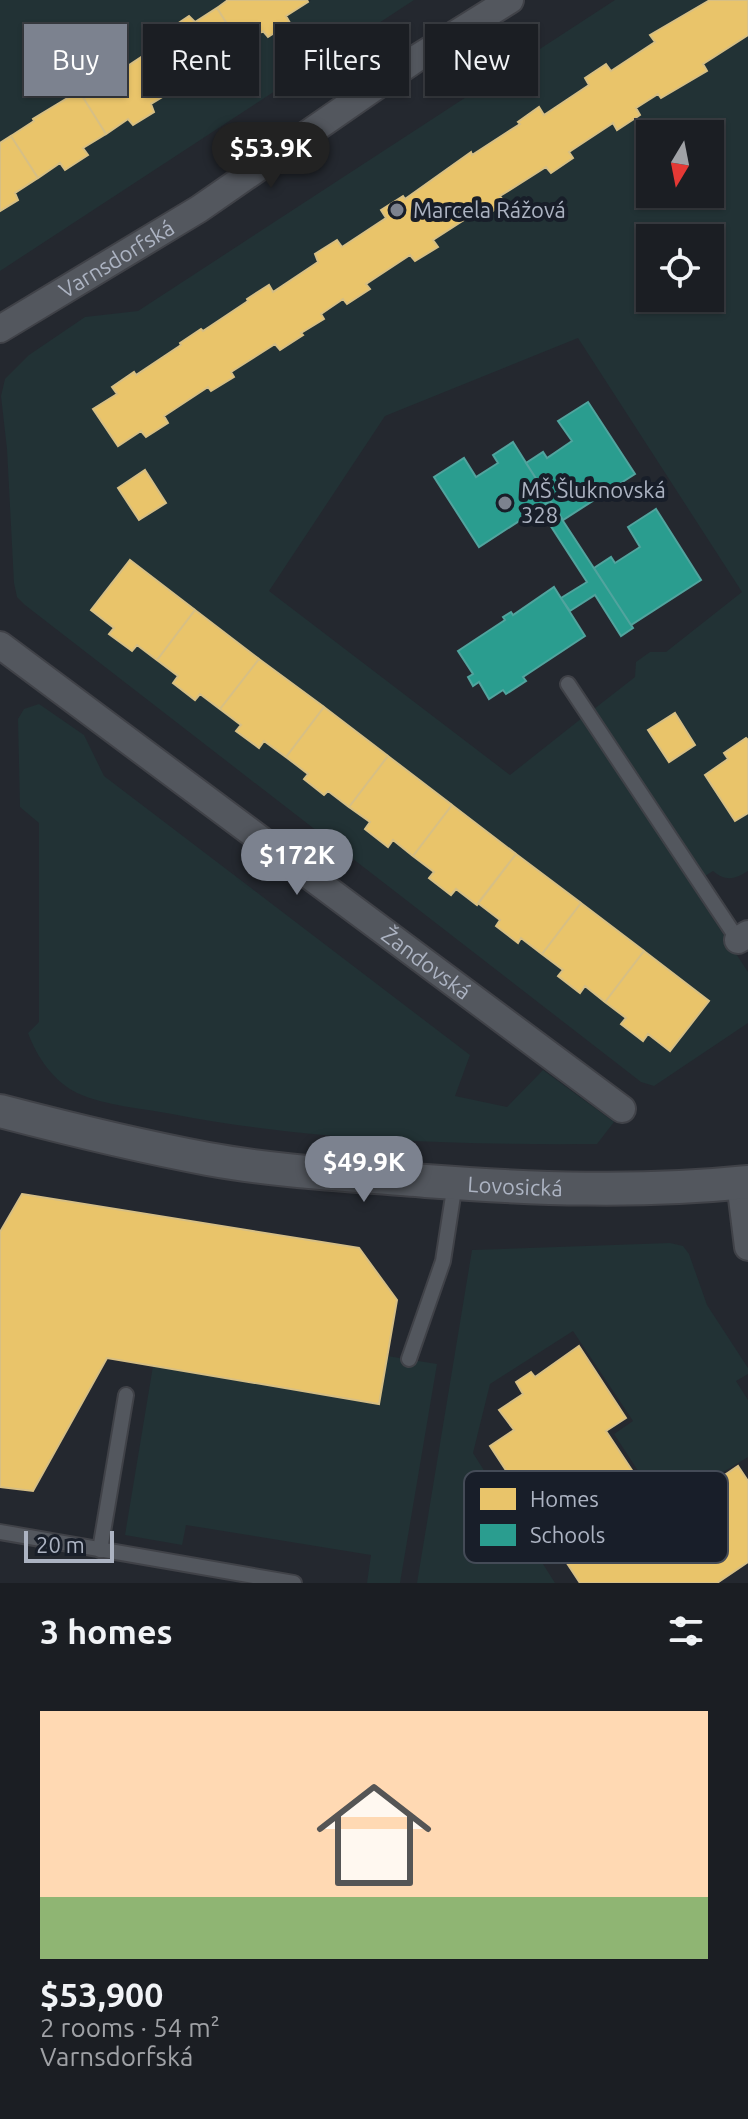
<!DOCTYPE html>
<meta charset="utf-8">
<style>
:root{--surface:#1b1e23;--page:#24272b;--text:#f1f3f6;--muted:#a0a2a6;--line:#393c41;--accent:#7c828f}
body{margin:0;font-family:Ubuntu,sans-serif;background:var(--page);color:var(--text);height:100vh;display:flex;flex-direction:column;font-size:30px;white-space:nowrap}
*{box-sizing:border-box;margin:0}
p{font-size:26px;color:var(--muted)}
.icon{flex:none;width:44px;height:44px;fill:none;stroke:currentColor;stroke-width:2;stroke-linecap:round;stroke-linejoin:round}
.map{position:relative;height:1583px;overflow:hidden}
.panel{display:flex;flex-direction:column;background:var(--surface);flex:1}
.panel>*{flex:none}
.top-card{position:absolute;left:24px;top:24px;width:700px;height:72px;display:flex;gap:16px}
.needle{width:52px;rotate:190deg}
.fabs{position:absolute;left:636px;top:120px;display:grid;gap:16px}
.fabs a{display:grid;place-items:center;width:88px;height:88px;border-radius:0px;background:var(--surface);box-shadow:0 2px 6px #0004,0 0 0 2px var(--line);font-size:40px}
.scale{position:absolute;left:24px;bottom:20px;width:90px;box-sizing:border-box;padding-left:8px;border:4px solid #acb3c2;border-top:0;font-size:22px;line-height:28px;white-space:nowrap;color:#acb3c2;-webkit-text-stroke:6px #181e29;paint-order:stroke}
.price{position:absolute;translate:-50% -68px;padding:0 18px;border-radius:28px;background:var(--accent);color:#fff;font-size:26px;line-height:52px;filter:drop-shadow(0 2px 4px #0008)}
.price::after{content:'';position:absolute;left:50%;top:48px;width:24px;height:18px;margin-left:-12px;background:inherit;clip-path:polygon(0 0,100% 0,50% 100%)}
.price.selected{background:#222;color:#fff}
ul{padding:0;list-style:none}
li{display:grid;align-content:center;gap:16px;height:424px;padding:0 40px}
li+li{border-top:2px solid var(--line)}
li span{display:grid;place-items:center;height:248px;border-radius:0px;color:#555}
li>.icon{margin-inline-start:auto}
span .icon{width:144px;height:144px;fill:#fffc;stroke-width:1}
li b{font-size:34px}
h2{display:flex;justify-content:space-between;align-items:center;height:96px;padding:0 40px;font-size:34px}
.tag{padding:0 28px;border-radius:0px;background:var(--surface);box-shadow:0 2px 6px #0004,0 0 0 2px var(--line);font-size:28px;line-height:72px}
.tag.selected{background:var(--accent);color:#fff}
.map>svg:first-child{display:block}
</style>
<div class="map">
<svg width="748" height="1583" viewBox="0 0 748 1583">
<rect width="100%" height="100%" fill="#24282f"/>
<!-- green -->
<path fill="#223235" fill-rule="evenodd" d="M 0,0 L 228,0 L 195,22 L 189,16 L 170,32 L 172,37 L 126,67 L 121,61 L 0,143 Z
M 311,0 L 414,0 L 0,271 L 0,211 L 18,200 L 15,193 L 128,119 L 133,125 L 154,112 L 151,104 L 196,76 L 200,82 L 222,68 L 219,60 L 263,31 L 269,37 L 290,23 L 286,16 Z
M 615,0 L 710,0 L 651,35 L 655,42 L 611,71 L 606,65 L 586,77 L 589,85 L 544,115 L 539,108 L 518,121 L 519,124 L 472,155 L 471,153 L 405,199 L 403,196 L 381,210 L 386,218 L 342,247 L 338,243 L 317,257 L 318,262 L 273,292 L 268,285 L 247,299 L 248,301 L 203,331 L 201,329 L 180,342 L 181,345 L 136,375 L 133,373 L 113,386 L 117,394 L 94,409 L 118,446 L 141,431 L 147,437 L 168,423 L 164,416 L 208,387 L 212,391 L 234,377 L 231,372 L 275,344 L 279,347 L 302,335 L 301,333 L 321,314 L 343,299 L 347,304 L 369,289 L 366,284 L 410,255 L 416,261 L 437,247 L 433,240 L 478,211 L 483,217 L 504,203 L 500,196 L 546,167 L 551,173 L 573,158 L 569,152 L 613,123 L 617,129 L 640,115 L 636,108 L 658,94 L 661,98 L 683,83 L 685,85 L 707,71 L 703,64 L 748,34 L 748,740 L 745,739 L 724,752 L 728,759 L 705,775 L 735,821 L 748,813 L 748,871 C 735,879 726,882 713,871 L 705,876 L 594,709 L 635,677 L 636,662 L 650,652 L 666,652 L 742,592 L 578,338 L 385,416 L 269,591 L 510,775 L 582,718 L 748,972 L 748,1023 L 654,1086 L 641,1082 L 25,605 L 17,597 L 14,583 L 7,449 L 1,396 L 5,379 L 29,355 L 85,317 L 138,311 ZM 650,134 L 710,134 L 710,194 L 650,194 ZM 650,238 L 710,238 L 710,298 L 650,298 ZM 118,488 L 119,487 L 165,503 L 139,520 ZM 130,560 L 708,1000 L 670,1051 L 648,1034 L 643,1040 L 621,1024 L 626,1018 L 585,986 L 579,992 L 558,976 L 563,970 L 521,938 L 517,943 L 496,927 L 500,920 L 393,840 L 388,846 L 365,829 L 370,822 L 328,791 L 324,795 L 304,780 L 308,774 L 264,741 L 258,748 L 237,731 L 241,725 L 200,694 L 173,683 L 178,676 L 137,645 L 110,634 L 114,628 L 91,610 ZM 675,713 L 695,745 L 669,762 L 648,731 Z
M 39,704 L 84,735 L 104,776 L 470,1055 L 455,1096 L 507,1107 L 543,1070 L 614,1122 L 597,1144 C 455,1145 311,1141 172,1114 C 141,1108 106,1106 77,1093 C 53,1081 37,1057 28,1033 L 39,1022 L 39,823 L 20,807 L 18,719 L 24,709 Z
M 670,1243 L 683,1246 L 689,1254 L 707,1305 L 748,1368 L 748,1374 L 736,1381 L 748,1400 L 748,1457 L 663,1509 L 614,1434 L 633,1421 L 573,1331 L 490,1384 L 473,1453 L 555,1583 L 417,1583 L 472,1250 Z
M 387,1356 L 437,1364 L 400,1583 L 367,1583 L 371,1555 L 186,1525 L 182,1545 L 125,1535 L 153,1366 L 378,1404 Z"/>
<!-- homes -->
<path fill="#e9c46a" stroke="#d7bf84" stroke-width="2" d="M 228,0 L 307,0 L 308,2 L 286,16 L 290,23 L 268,37 L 263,31 L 241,46 L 217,8 Z
M 710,0 L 748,0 L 748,35 L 703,64 L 707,71 L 661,98 L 658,94 L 636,108 L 640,115 L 617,130 L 613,123 L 569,152 L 573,158 L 551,173 L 546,167 L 500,196 L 505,203 L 482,218 L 478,211 L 433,240 L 438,247 L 415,261 L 410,255 L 366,284 L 370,289 L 347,304 L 343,299 L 321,314 L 324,319 L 301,333 L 303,335 L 280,350 L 275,344 L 231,372 L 234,377 L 211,391 L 208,387 L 164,416 L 168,423 L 146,437 L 141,431 L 118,446 L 93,409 L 117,394 L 112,387 L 134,372 L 136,375 L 181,345 L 180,343 L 201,329 L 203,331 L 248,301 L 247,299 L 269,285 L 273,292 L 318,262 L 315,254 L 337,240 L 342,247 L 386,218 L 381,210 L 403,196 L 405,199 L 471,152 L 472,155 L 520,124 L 518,122 L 539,107 L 544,115 L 589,85 L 585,78 L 606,64 L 611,71 L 655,42 L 650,35 Z
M 217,8 L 241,46 L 219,60 L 223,67 L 200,82 L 196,76 L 174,90 L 149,52 L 172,37 L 168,30 L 189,16 L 195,22 Z
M 149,52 L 174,90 L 151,104 L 154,112 L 133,125 L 128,119 L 106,134 L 79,91 L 122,61 L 126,67 Z
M 79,91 L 106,134 L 83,148 L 88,155 L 65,170 L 60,163 L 38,178 L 11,136 L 34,121 L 33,119 Z
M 11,136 L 38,178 L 15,193 L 18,200 L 0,211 L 0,143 Z
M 145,470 L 166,503 L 139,520 L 118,488 Z
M 130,560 L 195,610 L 157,660 L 137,645 L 132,651 L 109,634 L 114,628 L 91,610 Z
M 195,610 L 259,659 L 220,709 L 200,694 L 195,700 L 173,683 L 178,676 L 157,660 Z
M 259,659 L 324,707 L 286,757 L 264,741 L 259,748 L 236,731 L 241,725 L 220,709 Z
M 324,707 L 388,756 L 349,807 L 328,791 L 324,795 L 304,779 L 308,774 L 286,757 Z
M 675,713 L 695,745 L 669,762 L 648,730 Z
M 746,738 L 748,740 L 748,813 L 735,821 L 705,775 L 728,759 L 724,753 Z
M 388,756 L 452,805 L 413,856 L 393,840 L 388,847 L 365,829 L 370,822 L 349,807 Z
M 452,805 L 516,854 L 477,905 L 456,889 L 451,895 L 429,878 L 434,872 L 413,856 Z
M 516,854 L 581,903 L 542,954 L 521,938 L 518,943 L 496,926 L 500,920 L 478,903 Z
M 581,903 L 644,951 L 605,1002 L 585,986 L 580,993 L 558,976 L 563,970 L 542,954 Z
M 644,951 L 709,1001 L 670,1051 L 648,1034 L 643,1041 L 621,1024 L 626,1018 L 605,1002 Z
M 22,1194 L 359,1248 L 397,1300 L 379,1404 L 107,1358 L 33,1491 L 0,1487 L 0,1232 Z
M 579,1346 L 626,1418 L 606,1431 L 663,1517 L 738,1466 L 748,1481 L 748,1562 L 717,1583 L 580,1583 L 490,1446 L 514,1430 L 499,1410 L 523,1394 L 516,1382 L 531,1372 L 535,1377 Z"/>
<!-- schools -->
<path fill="#2a9d8f" stroke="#51a49e" stroke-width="2" d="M 588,402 L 635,474 L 563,520 L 526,463 L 543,452 L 547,458 L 572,441 L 558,421 Z
M 513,442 L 550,501 L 479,547 L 434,477 L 464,458 L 476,477 L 498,463 L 493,455 Z
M 550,501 L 633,628 L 621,636 L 595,595 L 570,611 L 561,598 L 587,582 L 539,508 Z
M 656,509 L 701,580 L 631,625 L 594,568 L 611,557 L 615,563 L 640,547 L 628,527 Z
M 554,587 L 585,636 L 523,677 L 526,681 L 506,694 L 503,690 L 489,699 L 479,682 L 473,686 L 468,677 L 473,674 L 458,651 L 505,620 L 503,617 L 511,612 L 513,615 Z"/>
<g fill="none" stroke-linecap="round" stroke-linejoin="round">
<!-- service casing -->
<g stroke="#404248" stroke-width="18">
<path id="service" d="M 568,684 L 738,940
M 409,1359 L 443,1261 L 455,1183
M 0,1532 L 294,1583
M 100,1550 L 126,1395"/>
</g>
<!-- minor casing -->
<g stroke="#404248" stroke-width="30">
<g id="minor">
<path id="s1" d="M 0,329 L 199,209 L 417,58 L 510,0"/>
<path id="s2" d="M 0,645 L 622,1109"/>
<path d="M 738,940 L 748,934"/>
<path d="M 740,1182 L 748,1247"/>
</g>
</g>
<!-- tertiary casing -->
<g stroke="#404248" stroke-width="36">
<g id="tertiary">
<path id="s3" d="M 0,1111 C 69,1129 138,1146 208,1159 C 279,1172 353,1175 426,1181 C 532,1189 641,1193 748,1182"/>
</g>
</g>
<!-- service -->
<use href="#service" stroke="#53575e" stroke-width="14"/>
<!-- minor -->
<use href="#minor" stroke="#53575e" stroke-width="26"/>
<!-- tertiary -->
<use href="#tertiary" stroke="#53575e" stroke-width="32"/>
</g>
<!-- markers -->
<g fill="#7c828f" stroke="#181e29" stroke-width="3">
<circle cx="397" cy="210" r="8"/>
<circle cx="505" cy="503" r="8"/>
</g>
<g text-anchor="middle" stroke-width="8" stroke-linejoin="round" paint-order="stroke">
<!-- poi labels -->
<g font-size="22" fill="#acb3c2" stroke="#181e29" text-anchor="start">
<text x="413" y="218">Marcela Rážová</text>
<text x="521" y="498">MŠ Šluknovská<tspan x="521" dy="25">328</tspan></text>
</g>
<!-- street labels -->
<g font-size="22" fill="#acb3c2" stroke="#181e29">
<text dy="8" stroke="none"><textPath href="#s1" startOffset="136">Varnsdorfská</textPath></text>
<text dy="8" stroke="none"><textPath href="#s2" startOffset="532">Žandovská</textPath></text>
<text dy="8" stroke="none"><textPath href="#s3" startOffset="522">Lovosická</textPath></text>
</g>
</g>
<!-- legend -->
<rect x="464" y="1471" width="264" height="92" rx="12" fill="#181e29" stroke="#444b57" stroke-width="2"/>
<rect x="480" y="1488" width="36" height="22" fill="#e9c46a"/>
<rect x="480" y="1524" width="36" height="22" fill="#2a9d8f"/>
<g font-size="22" fill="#acb3c2">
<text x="530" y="1507">Homes</text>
<text x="530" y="1543">Schools</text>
</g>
</svg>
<div class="fabs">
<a><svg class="needle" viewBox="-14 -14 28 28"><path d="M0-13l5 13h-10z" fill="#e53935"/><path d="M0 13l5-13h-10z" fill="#a0a2a6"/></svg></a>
<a><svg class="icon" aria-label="locate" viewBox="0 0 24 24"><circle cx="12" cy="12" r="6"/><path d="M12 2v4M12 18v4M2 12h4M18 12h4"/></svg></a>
</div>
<div class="scale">20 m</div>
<b class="price selected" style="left:271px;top:190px">$53.9K</b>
<b class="price" style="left:297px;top:897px">$172K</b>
<b class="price" style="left:364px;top:1204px">$49.9K</b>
<div class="top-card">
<a class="tag selected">Buy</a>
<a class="tag">Rent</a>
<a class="tag">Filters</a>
<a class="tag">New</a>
</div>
</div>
<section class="panel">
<h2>3 homes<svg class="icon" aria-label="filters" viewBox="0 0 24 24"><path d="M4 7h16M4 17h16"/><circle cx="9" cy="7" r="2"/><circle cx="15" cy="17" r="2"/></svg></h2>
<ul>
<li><span style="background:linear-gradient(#ffd9b3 75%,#8fb573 0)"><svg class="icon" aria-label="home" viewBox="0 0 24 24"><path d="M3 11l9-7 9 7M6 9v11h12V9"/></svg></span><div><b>$53,900</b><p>2 rooms · 54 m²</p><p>Varnsdorfská</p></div></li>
</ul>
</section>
